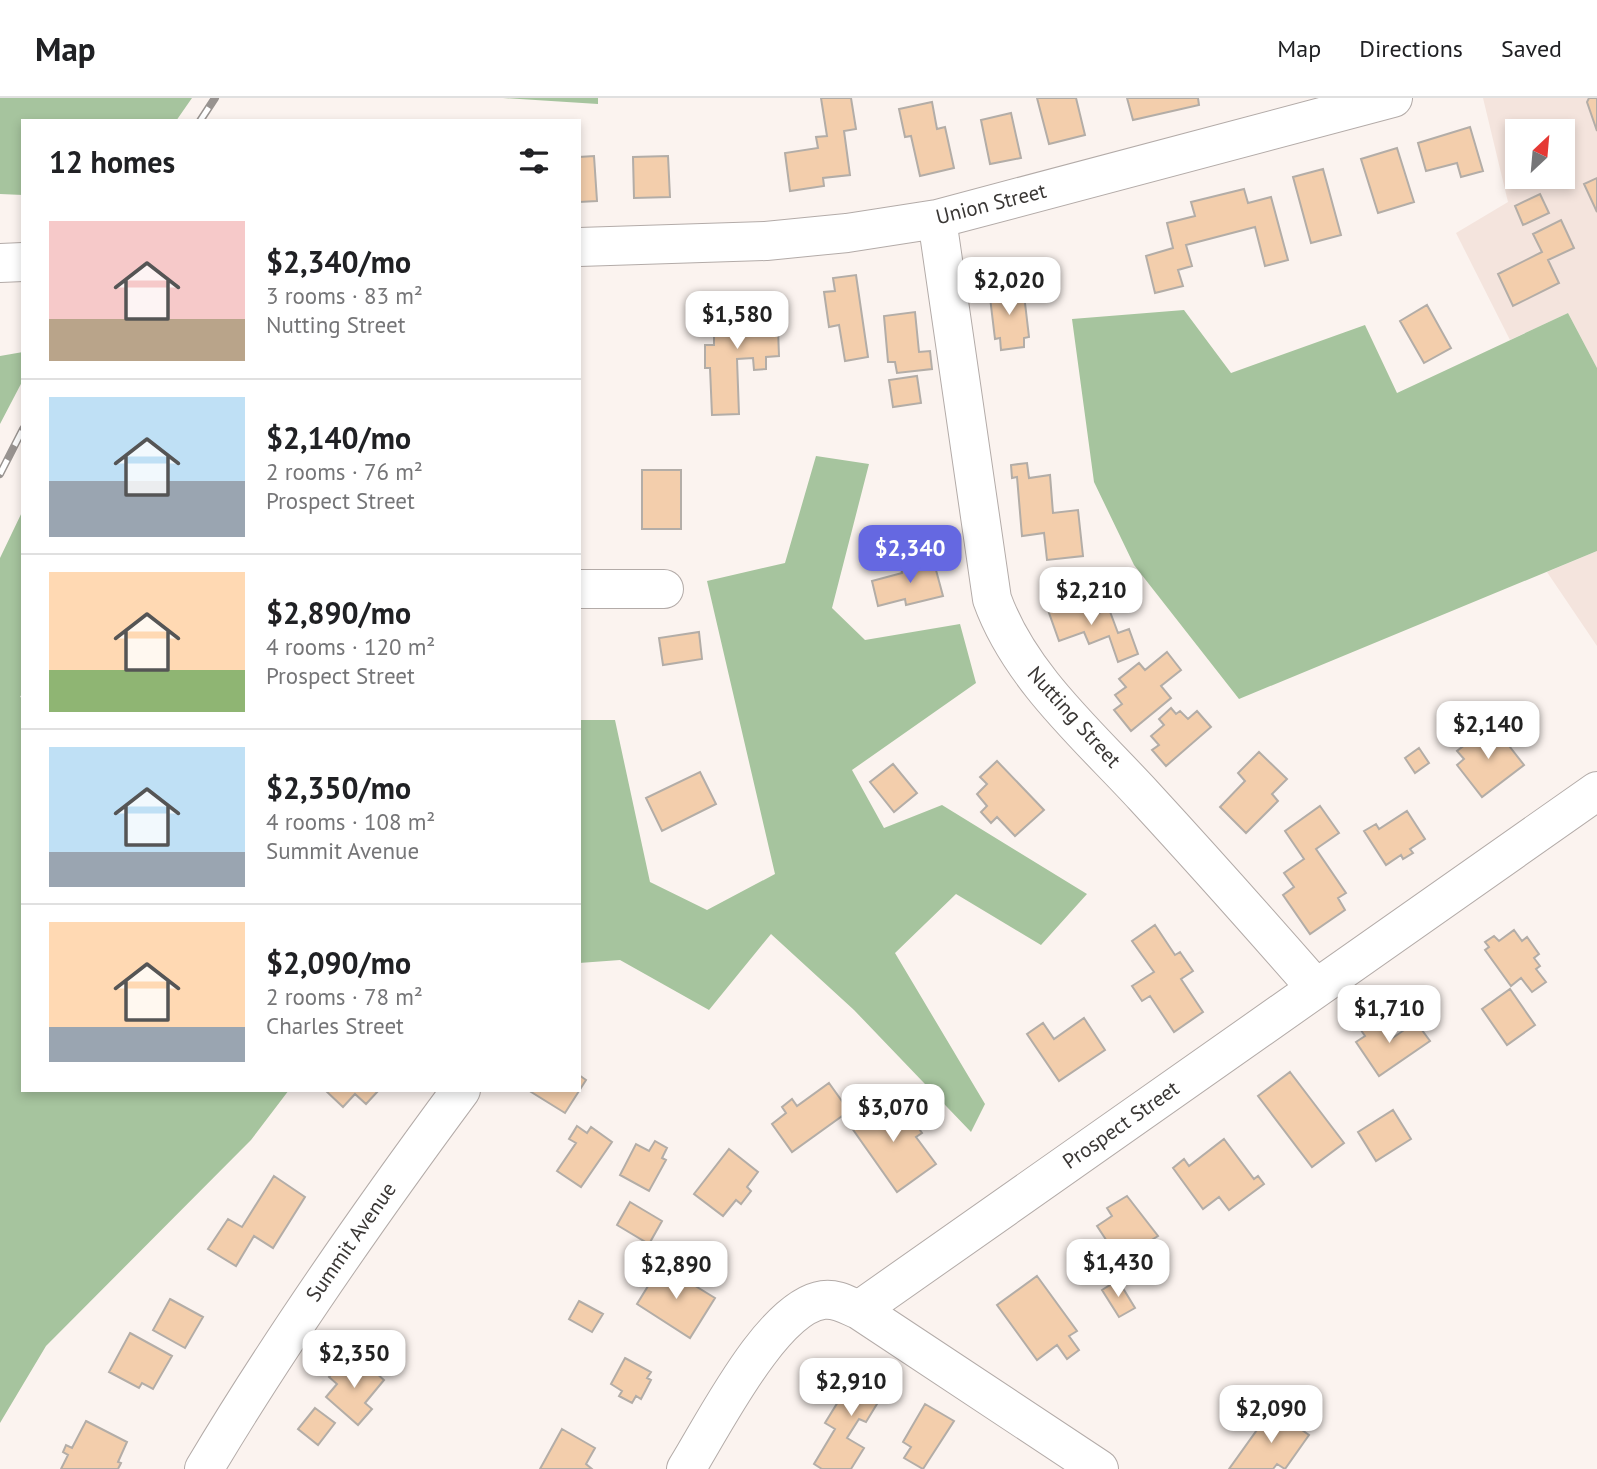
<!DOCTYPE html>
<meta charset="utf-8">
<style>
:root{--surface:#fff;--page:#f6f6f6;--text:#202124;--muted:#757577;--line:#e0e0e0;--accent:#6568e1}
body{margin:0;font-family:"PT Sans",sans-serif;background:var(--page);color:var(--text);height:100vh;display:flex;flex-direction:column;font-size:26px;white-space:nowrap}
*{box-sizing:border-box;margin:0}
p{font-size:23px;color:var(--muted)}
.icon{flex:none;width:38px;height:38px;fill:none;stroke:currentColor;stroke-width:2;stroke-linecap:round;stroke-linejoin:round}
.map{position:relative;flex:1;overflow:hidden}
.side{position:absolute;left:21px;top:21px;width:560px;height:973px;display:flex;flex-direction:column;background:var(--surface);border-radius:0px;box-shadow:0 4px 10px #0003}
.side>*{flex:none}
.needle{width:46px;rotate:26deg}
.tools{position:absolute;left:1505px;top:21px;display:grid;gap:14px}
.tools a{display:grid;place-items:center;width:70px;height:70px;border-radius:0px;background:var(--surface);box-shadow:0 4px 10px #0003;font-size:35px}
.price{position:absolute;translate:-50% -60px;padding:0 16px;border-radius:14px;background:#fff;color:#222;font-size:23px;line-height:46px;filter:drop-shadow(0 2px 4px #0008)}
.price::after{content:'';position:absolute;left:50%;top:42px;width:21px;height:16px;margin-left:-10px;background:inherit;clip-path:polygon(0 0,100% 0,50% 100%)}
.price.active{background:var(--accent);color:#fff}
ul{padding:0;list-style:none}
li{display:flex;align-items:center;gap:21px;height:175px;padding:0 28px}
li+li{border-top:2px solid var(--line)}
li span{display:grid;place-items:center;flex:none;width:196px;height:140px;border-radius:0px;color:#555}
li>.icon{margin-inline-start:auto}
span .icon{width:84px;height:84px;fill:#fffc;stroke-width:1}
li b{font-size:30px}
h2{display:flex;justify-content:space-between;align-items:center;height:84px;padding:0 28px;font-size:30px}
header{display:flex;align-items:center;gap:42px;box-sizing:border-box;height:98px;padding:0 35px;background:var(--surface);border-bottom:2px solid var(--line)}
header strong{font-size:33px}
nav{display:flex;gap:38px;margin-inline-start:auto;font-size:24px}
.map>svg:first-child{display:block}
</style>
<header>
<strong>Map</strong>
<nav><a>Map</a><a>Directions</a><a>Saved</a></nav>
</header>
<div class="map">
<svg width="1597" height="1371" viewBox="0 0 1597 1371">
<rect width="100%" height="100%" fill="#fbf3ef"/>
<!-- built -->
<path fill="#f4e4dd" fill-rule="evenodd" d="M 1483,0 L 1597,0 L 1597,270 L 1568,215 L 1510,242 L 1456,135 L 1508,104 ZM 1517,33 L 1563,33 L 1563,79 L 1517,79 Z
M 1597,453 L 1597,548 L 1547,474 Z"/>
<!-- forest -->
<path fill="#a6c49e" d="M 0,0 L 192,0 L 176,23 L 23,23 L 23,97 L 0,96 Z
M 503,0 L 598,0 L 598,6 Z
M 1184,212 L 1231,275 L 1365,227 L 1397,295 L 1568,215 L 1597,270 L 1597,453 L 1239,601 L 1134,467 L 1094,384 L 1072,221 Z
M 23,254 L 23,282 L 0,326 L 0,258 Z
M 816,358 L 869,366 L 832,510 L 865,542 L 960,526 L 976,585 L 852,672 L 884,730 L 942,707 L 1087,796 L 1041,847 L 956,796 L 895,855 L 985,1006 L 971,1034 L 854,912 L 771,836 L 709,912 L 620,862 L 579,865 L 579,622 L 615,622 L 650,784 L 707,812 L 775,776 L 707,483 L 785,465 Z
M 23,412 L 23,594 L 20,599 L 23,600 L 23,992 L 289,992 L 251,1042 L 46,1248 L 0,1325 L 0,460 Z"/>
<!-- building -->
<path fill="#f3ceac" stroke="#b3ada7" stroke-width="2" d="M 821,0 L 851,0 L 856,31 L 844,33 L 850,77 L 823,80 L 824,88 L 790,93 L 785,55 L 818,50 L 816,39 L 827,38 Z
M 1037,0 L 1076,0 L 1085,37 L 1049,46 Z
M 1127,0 L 1198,0 L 1199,7 L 1133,22 Z
M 1589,0 L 1597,0 L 1597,33 L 1587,4 Z
M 932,4 L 937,31 L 945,29 L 954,70 L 920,78 L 911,38 L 905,39 L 899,11 Z
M 1011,15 L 1021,60 L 990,66 L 981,22 Z
M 1470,29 L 1483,73 L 1461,79 L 1457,65 L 1426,73 L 1418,45 Z
M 1397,50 L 1414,104 L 1378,115 L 1361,61 Z
M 594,58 L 597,103 L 579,104 L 579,59 Z
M 668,58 L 670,99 L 634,100 L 633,59 Z
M 1323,71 L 1341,137 L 1311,145 L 1293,79 Z
M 1597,80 L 1597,114 L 1584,86 Z
M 1244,91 L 1248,105 L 1271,99 L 1288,162 L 1265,168 L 1255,129 L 1186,147 L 1192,168 L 1178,172 L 1183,188 L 1155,195 L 1146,158 L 1173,150 L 1167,125 L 1195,118 L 1191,104 Z
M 1540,96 L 1549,115 L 1523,127 L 1515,108 Z
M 1561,122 L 1574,150 L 1548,162 L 1559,185 L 1513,208 L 1498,176 L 1542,154 L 1533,136 Z
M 856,177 L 868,259 L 845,263 L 839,227 L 829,229 L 824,194 L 835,193 L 833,180 Z
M 1023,188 L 1029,239 L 1024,240 L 1024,249 L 1001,252 L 1000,240 L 995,241 L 989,191 Z
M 760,200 L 761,232 L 778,231 L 779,258 L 766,259 L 766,271 L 754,272 L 753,260 L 737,261 L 739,316 L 712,317 L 710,270 L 705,270 L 705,247 L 714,247 L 714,235 L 721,235 L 720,201 Z
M 1427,207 L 1451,250 L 1424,265 L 1400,223 Z
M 915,214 L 919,254 L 930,253 L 932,271 L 897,275 L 895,264 L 888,264 L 884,218 Z
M 917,278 L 921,305 L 893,309 L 889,282 Z
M 1027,365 L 1029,380 L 1050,377 L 1053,415 L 1078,412 L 1083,458 L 1047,462 L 1044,435 L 1022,438 L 1017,379 L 1012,380 L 1011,367 Z
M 642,372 L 681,372 L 681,431 L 642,431 Z
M 933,461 L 943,498 L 906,507 L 905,501 L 878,508 L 872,483 L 902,475 L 901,469 Z
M 1085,498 L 1093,517 L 1109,511 L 1118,535 L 1129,531 L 1138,556 L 1118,564 L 1109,538 L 1089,546 L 1084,534 L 1059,543 L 1048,512 Z
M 699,534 L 702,561 L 663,567 L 659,540 Z
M 1167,554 L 1181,572 L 1161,588 L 1171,600 L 1131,633 L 1114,612 L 1122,606 L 1115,597 L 1126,589 L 1119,581 L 1139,565 L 1145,572 Z
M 1171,610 L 1176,616 L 1180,613 L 1188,621 L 1197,613 L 1211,629 L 1166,668 L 1152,652 L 1159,647 L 1151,638 L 1164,627 L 1159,621 Z
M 1492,626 L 1524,667 L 1482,699 L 1457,667 L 1464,661 L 1457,653 Z
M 1419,650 L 1429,665 L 1415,675 L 1405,660 Z
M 1259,654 L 1287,681 L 1272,696 L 1278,703 L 1246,735 L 1220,709 L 1245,683 L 1238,675 Z
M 997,663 L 1044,712 L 1015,738 L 997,719 L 991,725 L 981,714 L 987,708 L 977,696 L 987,686 L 980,679 Z
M 893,666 L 917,695 L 894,714 L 870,684 Z
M 700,674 L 716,706 L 662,733 L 646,700 Z
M 1320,708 L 1339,735 L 1316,751 L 1346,795 L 1338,800 L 1345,812 L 1310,836 L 1283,797 L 1294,789 L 1284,775 L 1304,761 L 1285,733 Z
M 1407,713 L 1425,741 L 1410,751 L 1413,755 L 1403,761 L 1401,757 L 1386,767 L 1364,733 L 1376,726 L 1379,731 Z
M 1155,827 L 1175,857 L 1180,854 L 1193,873 L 1181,881 L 1203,914 L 1174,934 L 1150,898 L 1142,903 L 1132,888 L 1154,874 L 1132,843 Z
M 1514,832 L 1522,843 L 1527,839 L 1539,856 L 1534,860 L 1540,868 L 1536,871 L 1546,884 L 1532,894 L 1521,880 L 1511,888 L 1485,852 L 1489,849 L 1485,844 L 1494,838 L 1499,843 Z
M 1510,891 L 1535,927 L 1507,947 L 1482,911 Z
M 1368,917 L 1377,931 L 1381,928 L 1391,941 L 1416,924 L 1430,943 L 1379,978 L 1356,944 L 1365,938 L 1356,925 Z
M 1084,920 L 1105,952 L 1059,983 L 1027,936 L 1043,925 L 1054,941 Z
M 1290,974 L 1344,1045 L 1312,1069 L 1258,998 Z
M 579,977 L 586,982 L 565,1015 L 528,992 L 579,992 Z
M 829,985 L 849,1013 L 792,1054 L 772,1026 L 786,1015 L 782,1009 L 792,1001 L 797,1008 Z
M 325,992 L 379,992 L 366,1006 L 355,996 L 343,1009 Z
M 880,1003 L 888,1015 L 896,1009 L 902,1019 L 908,1015 L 922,1035 L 916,1039 L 936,1066 L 897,1094 L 849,1026 Z
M 1393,1012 L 1411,1041 L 1376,1063 L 1358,1034 Z
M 577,1028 L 587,1035 L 591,1029 L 612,1044 L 581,1089 L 557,1073 L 576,1045 L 569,1041 Z
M 1224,1041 L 1254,1081 L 1258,1078 L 1264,1086 L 1229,1112 L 1219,1099 L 1203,1111 L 1173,1070 L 1184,1061 L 1189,1068 Z
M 655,1043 L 667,1050 L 662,1060 L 666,1062 L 649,1093 L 620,1077 L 636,1046 L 649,1053 Z
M 729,1051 L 758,1074 L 747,1089 L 751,1093 L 741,1106 L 736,1102 L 723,1118 L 694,1096 Z
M 274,1078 L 305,1099 L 273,1150 L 254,1138 L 236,1168 L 208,1151 L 228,1121 L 242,1129 Z
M 1127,1098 L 1158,1138 L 1139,1150 L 1146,1161 L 1132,1170 L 1123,1157 L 1118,1160 L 1097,1128 L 1112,1118 L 1107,1110 Z
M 630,1104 L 662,1123 L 649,1146 L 617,1127 Z
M 661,1167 L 715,1200 L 690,1240 L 637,1206 Z
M 1037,1178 L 1077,1233 L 1069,1238 L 1079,1252 L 1067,1261 L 1057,1247 L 1037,1262 L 997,1207 Z
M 1118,1182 L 1135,1210 L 1119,1219 L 1102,1192 Z
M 170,1201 L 203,1219 L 185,1250 L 153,1232 Z
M 579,1203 L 603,1216 L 592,1234 L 569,1221 Z
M 130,1235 L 172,1258 L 153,1291 L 142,1285 L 139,1290 L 109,1274 Z
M 358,1259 L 384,1282 L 365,1305 L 372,1311 L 358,1327 L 326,1299 L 337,1286 L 329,1279 L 340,1268 L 346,1273 Z
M 625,1260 L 651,1274 L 647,1280 L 651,1282 L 641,1301 L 636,1298 L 632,1305 L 619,1298 L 622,1293 L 611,1286 Z
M 862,1265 L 891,1283 L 866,1324 L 859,1321 L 847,1340 L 864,1350 L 851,1371 L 822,1371 L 814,1366 L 835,1331 L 825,1325 Z
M 925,1306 L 954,1323 L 923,1371 L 904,1360 L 911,1349 L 903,1344 Z
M 315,1310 L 335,1325 L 318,1347 L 298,1331 Z
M 1272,1311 L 1309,1337 L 1285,1371 L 1277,1366 L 1273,1371 L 1229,1371 Z
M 86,1323 L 127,1344 L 118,1364 L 121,1365 L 118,1371 L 61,1371 L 68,1357 L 63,1354 L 66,1347 L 72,1350 Z
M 562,1331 L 595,1350 L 586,1366 L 592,1371 L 540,1371 Z"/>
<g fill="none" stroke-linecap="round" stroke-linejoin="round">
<!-- minor casing -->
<g stroke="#b3aba8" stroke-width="40">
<path id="minor" d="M 937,121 L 992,501 C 1020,579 1089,638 1144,698 C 1202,761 1259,825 1315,889
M 579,149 L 766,143 L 847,135 L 937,121 L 1393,0
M 0,165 L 23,164
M 579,491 L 664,491
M 859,1212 L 1099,1371
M 204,1371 C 282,1240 370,1115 461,992
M 686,1371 C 713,1328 772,1209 823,1202 C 836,1200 847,1207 859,1212 L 1597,693"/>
</g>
<!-- minor -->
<use href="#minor" stroke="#fff" stroke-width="38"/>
<!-- rail casing -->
<g stroke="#989390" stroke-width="8">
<path id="rail" d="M 200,23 L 215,0
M 0,376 L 23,331"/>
</g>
<!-- rail -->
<use href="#rail" stroke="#fff" stroke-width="5" stroke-dasharray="16" stroke-linecap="butt"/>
</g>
<g text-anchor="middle" stroke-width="5" stroke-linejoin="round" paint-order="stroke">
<!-- street labels -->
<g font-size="21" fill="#3a3735" stroke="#fff">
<text transform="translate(991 106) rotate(-14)" y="7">Union Street</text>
<text transform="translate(1074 619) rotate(48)" y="7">Nutting Street</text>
<text transform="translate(1121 1027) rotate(-35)" y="7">Prospect Street</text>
<text transform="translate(351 1144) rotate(-55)" y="7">Summit Avenue</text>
</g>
</g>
</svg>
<div class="tools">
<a><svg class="needle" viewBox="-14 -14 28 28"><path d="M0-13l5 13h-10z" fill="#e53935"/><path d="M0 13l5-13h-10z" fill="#757577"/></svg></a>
</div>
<b class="price" style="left:1009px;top:219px">$2,020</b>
<b class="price" style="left:737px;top:253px">$1,580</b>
<b class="price active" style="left:910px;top:487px">$2,340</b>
<b class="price" style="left:1091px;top:529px">$2,210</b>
<b class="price" style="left:1488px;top:663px">$2,140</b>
<b class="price" style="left:1389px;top:947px">$1,710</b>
<b class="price" style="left:893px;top:1046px">$3,070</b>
<b class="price" style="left:1118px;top:1201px">$1,430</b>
<b class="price" style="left:676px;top:1203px">$2,890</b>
<b class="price" style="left:354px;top:1292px">$2,350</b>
<b class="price" style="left:851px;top:1320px">$2,910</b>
<b class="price" style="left:1271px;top:1347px">$2,090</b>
<section class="side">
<h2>12 homes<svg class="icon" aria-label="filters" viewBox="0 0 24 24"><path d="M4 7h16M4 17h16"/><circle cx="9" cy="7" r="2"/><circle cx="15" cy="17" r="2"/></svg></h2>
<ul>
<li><span style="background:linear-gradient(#f6c9c9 70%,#b9a48a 0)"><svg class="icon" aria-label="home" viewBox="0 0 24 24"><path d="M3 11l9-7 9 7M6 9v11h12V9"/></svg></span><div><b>$2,340/mo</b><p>3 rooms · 83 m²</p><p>Nutting Street</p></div></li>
<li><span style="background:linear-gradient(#bfe0f5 60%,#9aa5b1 0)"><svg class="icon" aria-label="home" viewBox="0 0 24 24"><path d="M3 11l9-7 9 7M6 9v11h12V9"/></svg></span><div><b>$2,140/mo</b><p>2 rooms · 76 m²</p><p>Prospect Street</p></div></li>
<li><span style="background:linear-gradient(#ffd9b3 70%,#8fb573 0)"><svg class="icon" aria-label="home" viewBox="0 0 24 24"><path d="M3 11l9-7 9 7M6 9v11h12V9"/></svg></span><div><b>$2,890/mo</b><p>4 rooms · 120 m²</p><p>Prospect Street</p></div></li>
<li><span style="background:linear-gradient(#bfe0f5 75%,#9aa5b1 0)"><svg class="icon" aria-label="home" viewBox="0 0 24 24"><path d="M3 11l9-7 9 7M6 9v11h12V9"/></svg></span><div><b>$2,350/mo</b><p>4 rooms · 108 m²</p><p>Summit Avenue</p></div></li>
<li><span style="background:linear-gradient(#ffd9b3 75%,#9aa5b1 0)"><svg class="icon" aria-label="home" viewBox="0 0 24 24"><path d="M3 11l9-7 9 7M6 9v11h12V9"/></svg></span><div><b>$2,090/mo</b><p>2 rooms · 78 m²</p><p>Charles Street</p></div></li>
</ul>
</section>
</div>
